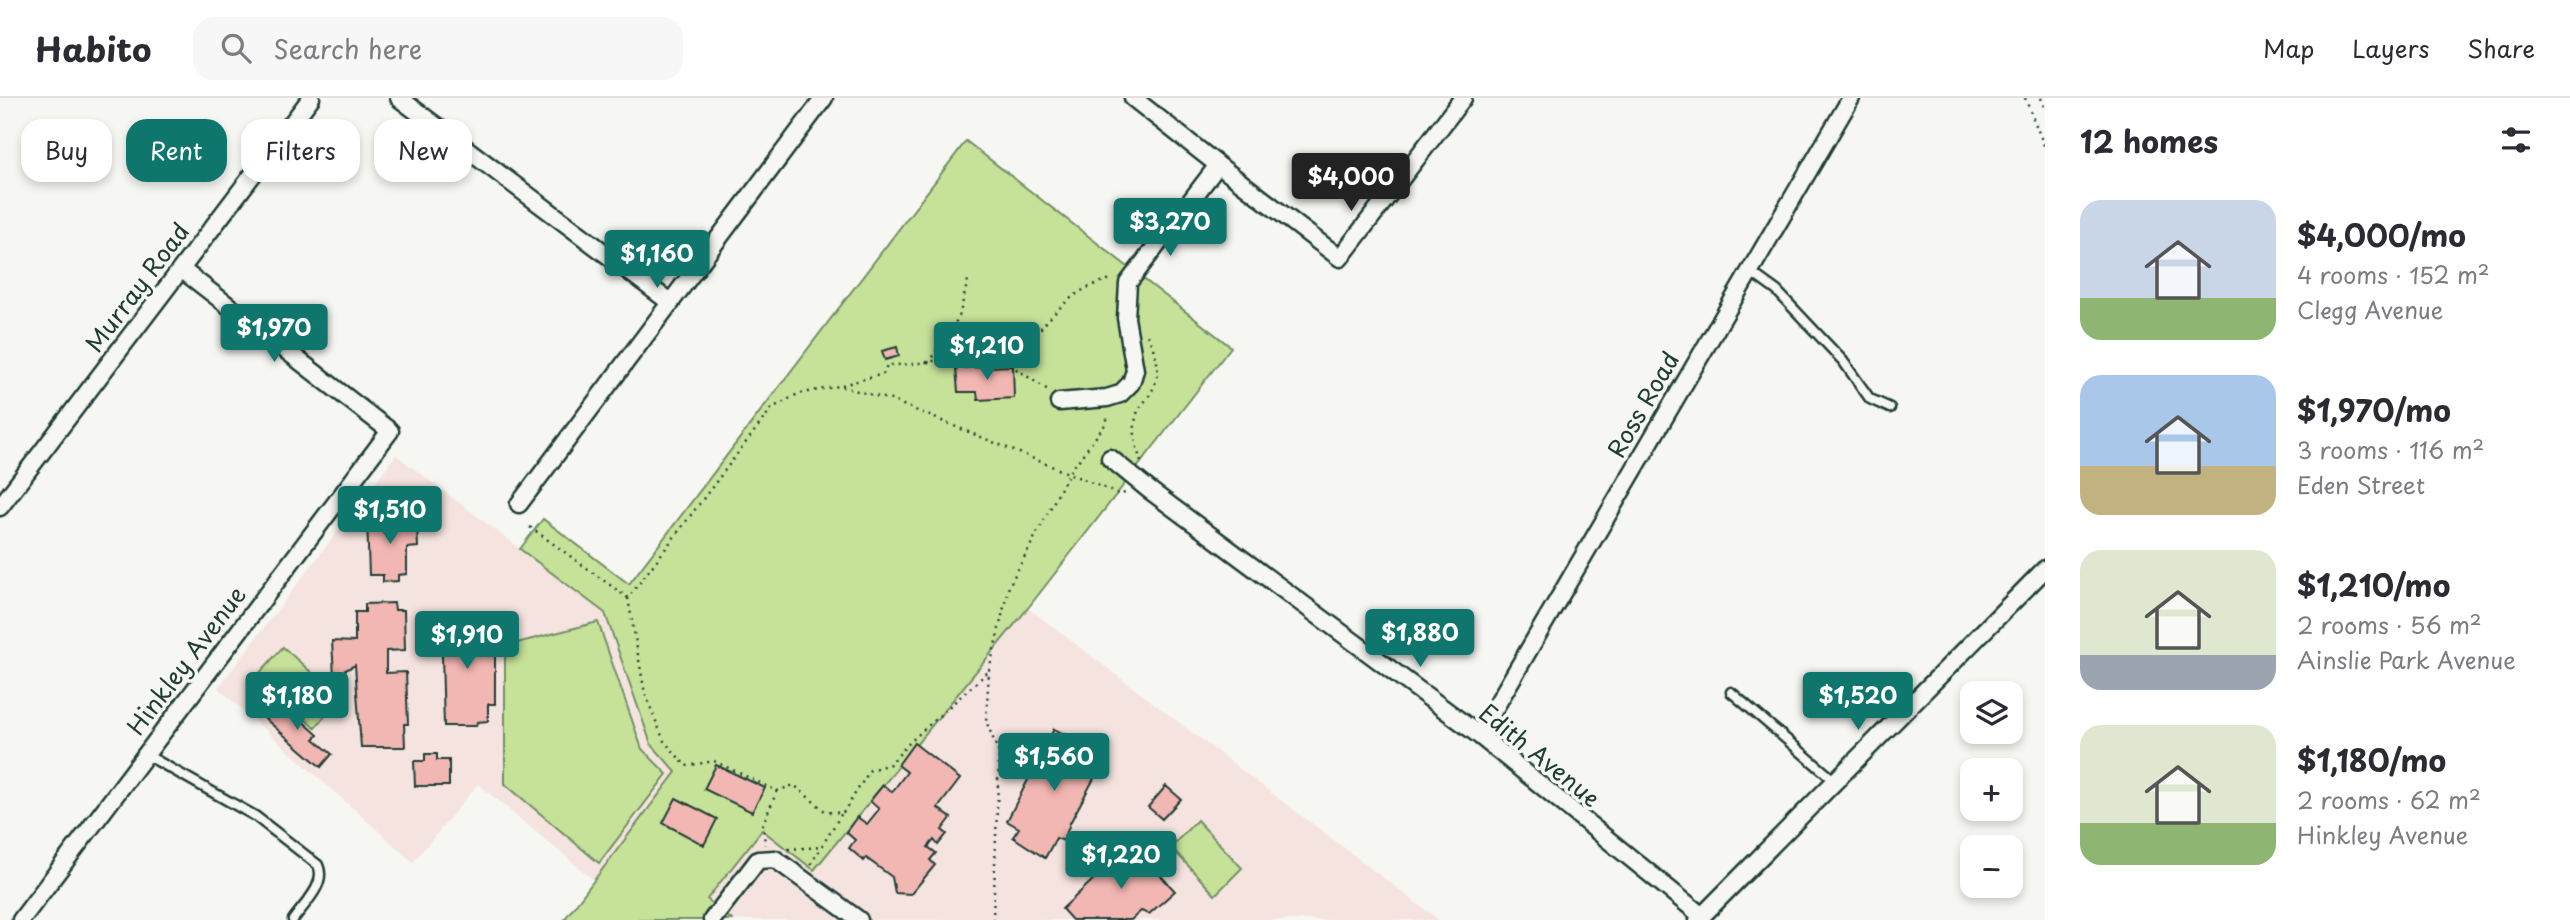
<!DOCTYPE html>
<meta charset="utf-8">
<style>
:root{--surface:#fff;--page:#f7f7f7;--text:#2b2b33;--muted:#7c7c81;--line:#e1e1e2;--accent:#0f766e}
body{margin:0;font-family:"Playpen Sans",sans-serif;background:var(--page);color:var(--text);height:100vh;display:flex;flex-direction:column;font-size:26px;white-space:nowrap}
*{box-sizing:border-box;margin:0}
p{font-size:23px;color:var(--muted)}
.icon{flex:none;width:38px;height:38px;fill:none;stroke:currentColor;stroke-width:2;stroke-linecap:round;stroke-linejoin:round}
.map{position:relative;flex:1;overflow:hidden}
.drawer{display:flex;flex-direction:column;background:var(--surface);width:525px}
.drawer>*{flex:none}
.hud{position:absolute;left:21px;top:21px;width:665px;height:63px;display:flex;gap:14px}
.tools{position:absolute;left:1960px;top:583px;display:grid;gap:14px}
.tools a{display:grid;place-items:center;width:63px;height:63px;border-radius:14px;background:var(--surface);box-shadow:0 4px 10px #0003;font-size:35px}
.price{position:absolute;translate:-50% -60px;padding:0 16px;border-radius:7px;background:var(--accent);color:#fff;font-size:23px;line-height:46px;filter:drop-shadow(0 2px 4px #0008)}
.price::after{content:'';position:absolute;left:50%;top:42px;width:21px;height:16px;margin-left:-10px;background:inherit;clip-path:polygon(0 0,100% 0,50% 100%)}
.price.active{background:#222;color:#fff}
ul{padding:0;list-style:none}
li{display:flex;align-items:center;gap:21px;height:175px;padding:0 35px}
li span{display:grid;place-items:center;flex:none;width:196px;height:140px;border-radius:21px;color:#555}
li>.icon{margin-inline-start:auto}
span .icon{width:84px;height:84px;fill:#fffc;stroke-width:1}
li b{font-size:30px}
h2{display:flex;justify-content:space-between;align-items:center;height:84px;padding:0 35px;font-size:30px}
.chip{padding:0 24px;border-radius:21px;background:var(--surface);box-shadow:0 4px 10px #0003;font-size:24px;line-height:63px}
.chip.active{background:var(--accent);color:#fff}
header{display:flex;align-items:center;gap:42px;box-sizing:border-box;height:98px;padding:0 35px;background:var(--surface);border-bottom:2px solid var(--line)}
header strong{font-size:33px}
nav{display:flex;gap:38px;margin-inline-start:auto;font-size:24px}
.search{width:490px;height:63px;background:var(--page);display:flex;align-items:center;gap:18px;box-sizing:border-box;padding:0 24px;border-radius:21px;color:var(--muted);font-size:26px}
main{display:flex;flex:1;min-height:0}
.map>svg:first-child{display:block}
</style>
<header>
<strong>Habito</strong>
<div class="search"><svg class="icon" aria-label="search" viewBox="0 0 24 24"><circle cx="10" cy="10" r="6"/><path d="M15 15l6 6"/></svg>Search here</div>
<nav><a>Map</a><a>Layers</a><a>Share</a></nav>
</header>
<main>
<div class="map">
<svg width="2045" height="822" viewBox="0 0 2045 822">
<rect width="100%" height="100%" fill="#f6f6f2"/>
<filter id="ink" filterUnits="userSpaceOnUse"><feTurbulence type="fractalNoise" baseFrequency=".0143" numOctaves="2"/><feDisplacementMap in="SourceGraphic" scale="14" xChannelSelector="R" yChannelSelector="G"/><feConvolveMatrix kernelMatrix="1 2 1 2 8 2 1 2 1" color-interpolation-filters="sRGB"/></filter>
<g filter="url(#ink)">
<!-- built -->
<path fill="#f5e3df" d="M 396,357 L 605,515 L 651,646 L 677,674 L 594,782 L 478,686 L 413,764 L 218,590 Z
M 1028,510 L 1439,822 L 732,822 L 706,801 L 762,731 L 815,772 Z"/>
<!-- green -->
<path fill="#c6e198" stroke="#728f66" stroke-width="2" d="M 966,43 L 1231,249 L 1028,510 L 814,772 L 762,732 L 707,801 L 732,822 L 564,822 L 676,674 L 651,646 L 605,515 L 520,451 L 543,421 L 629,486 Z
M 598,524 L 642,651 L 667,676 L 599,765 L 505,686 L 505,548 Z
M 283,549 L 340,600 L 315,630 L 257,578 Z
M 1197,722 L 1242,770 L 1215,797 L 1171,749 Z"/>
<!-- building -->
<path fill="#f2b7b2" stroke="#1f3d34" stroke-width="2" d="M 897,249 L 899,258 L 885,262 L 882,253 Z
M 1013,268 L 1014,300 L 978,302 L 977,294 L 958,294 L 956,270 Z
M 409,419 L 409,429 L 417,428 L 418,449 L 407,450 L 407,476 L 398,477 L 398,483 L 383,484 L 383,477 L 369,477 L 367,420 Z
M 394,505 L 395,512 L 404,512 L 405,552 L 386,553 L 386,575 L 406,574 L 408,626 L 404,626 L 405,649 L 361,649 L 355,567 L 334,578 L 332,543 L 355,544 L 355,514 L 365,514 L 365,506 Z
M 485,520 L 486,537 L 495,536 L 495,606 L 488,606 L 488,623 L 477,624 L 476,628 L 444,628 L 441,522 Z
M 279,602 L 318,637 L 314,641 L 332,656 L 321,669 L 263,619 Z
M 1054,631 L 1100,654 L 1091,672 L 1097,675 L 1070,725 L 1064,743 L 1056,740 L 1045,760 L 1013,739 L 1019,730 L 1007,723 Z
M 914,645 L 960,681 L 938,710 L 951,720 L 942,732 L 947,736 L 938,747 L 934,742 L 928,749 L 936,755 L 930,762 L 935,767 L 911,796 L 895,795 L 892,779 L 866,760 L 864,763 L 849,750 L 855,742 L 846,734 L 857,719 L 867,726 L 879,711 L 870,703 L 883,687 L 892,694 L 907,674 L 898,667 Z
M 425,656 L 437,656 L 437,662 L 449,662 L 449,688 L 415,688 L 414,663 L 425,663 Z
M 716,667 L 765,690 L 752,714 L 704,691 Z
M 1166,688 L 1181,701 L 1162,721 L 1148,709 Z
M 676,700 L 717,721 L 704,747 L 663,725 Z
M 1131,746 L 1175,793 L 1149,816 L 1141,813 L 1131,822 L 1072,822 L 1062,811 Z"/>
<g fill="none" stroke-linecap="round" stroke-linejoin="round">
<!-- lane casing -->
<g stroke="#1f3d34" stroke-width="13">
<path id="lane" d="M 1748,172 L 1777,193 L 1843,263 L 1870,301 L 1890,310
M 1731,594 L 1835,683
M 145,656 L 255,718 L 318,767 C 327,786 304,806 293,822"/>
</g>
<!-- street casing -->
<g stroke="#1f3d34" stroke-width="21">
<path id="street" d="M 399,0 L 671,205
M 1218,67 L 1340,160 L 1463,0
M 1059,304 L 1107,300 L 1120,296 L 1131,285 L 1135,272 L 1126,220 L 1128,185 L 1218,67 L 1133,0
M 1110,360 L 1148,391 L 1479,637 L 1702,818
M 519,406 L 824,0
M 0,409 L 311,0
M 1479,637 L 1851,0
M 21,822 L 390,333 L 181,171
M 712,822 L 758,762 L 775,761 L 859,822
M 1698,822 L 2045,471"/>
</g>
<!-- path -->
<path stroke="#1f3d34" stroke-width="2.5" stroke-dasharray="2 5" stroke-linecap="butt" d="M 2025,0 L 2045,50
M 2041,0 L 2045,11
M 1006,252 L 1020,249 L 1027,245 C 1056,215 1069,192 1111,181
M 928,265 L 959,219 L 968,182
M 842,287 L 883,276 L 887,267 C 927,268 965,254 1006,252 L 1007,265 L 1048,292
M 1141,364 C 1136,348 1132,333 1137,316 C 1139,309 1145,304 1149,298 C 1163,276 1158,259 1147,237
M 530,429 L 628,500 L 772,310 L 798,296 L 839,288 L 891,302 L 1119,396 L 1126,395
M 628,500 L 645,596 L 664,643 L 686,668 L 714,663 L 777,693 L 763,726 L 765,747
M 777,693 L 794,687 L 826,714 L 843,715 L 870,672 L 890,666 L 910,644 L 989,573
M 788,751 L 823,749
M 811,766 L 842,715
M 993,822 L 999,655 L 986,623 L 989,573 L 1009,488 L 1069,375 L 1107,324 L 1107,318"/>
<!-- lane -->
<use href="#lane" stroke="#f6f6f2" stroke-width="8"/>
<!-- street -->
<use href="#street" stroke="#f6f6f2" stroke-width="16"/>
</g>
</g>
<g text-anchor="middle" stroke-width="7" stroke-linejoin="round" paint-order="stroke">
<!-- street labels -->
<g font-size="24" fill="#1f3d34" stroke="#f6f6f2">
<text transform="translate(138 190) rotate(-53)" y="8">Murray Road</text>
<text transform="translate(1644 307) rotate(-60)" y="8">Ross Road</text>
<text transform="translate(187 563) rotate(-53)" y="8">Hinkley Avenue</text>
<text transform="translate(1539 658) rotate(39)" y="8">Edith Avenue</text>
</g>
</g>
</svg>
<div class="tools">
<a><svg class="icon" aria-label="layers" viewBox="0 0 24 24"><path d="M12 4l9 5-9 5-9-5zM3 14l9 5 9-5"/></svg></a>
<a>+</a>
<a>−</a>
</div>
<b class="price active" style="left:1351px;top:115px">$4,000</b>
<b class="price" style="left:1170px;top:160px">$3,270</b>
<b class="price" style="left:657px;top:192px">$1,160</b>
<b class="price" style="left:274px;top:266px">$1,970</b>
<b class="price" style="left:987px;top:284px">$1,210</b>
<b class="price" style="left:390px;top:448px">$1,510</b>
<b class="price" style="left:1420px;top:571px">$1,880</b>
<b class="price" style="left:467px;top:573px">$1,910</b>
<b class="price" style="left:297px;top:634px">$1,180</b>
<b class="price" style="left:1858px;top:634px">$1,520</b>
<b class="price" style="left:1054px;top:695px">$1,560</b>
<b class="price" style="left:1121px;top:793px">$1,220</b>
<div class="hud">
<a class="chip">Buy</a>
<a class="chip active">Rent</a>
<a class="chip">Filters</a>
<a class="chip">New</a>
</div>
</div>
<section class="drawer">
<h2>12 homes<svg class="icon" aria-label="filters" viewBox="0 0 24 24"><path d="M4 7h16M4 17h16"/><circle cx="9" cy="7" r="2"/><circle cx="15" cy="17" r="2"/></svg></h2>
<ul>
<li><span style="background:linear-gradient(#c9d6e8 70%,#8fb573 0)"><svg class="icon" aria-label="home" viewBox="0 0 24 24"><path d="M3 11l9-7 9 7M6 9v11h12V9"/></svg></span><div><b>$4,000/mo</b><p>4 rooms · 152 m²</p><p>Clegg Avenue</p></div></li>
<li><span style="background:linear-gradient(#a9c7e8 65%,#c2b280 0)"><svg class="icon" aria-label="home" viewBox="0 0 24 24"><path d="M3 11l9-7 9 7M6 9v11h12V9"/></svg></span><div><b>$1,970/mo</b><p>3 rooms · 116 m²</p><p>Eden Street</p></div></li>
<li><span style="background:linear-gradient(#dfe7d0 75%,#9aa5b1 0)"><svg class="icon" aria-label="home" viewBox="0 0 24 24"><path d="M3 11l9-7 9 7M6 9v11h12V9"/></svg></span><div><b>$1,210/mo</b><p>2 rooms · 56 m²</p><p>Ainslie Park Avenue</p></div></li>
<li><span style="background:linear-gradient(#dfe7d0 70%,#8fb573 0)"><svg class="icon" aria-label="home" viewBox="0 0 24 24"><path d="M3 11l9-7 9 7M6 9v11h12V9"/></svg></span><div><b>$1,180/mo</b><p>2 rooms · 62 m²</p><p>Hinkley Avenue</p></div></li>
</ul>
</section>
</main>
